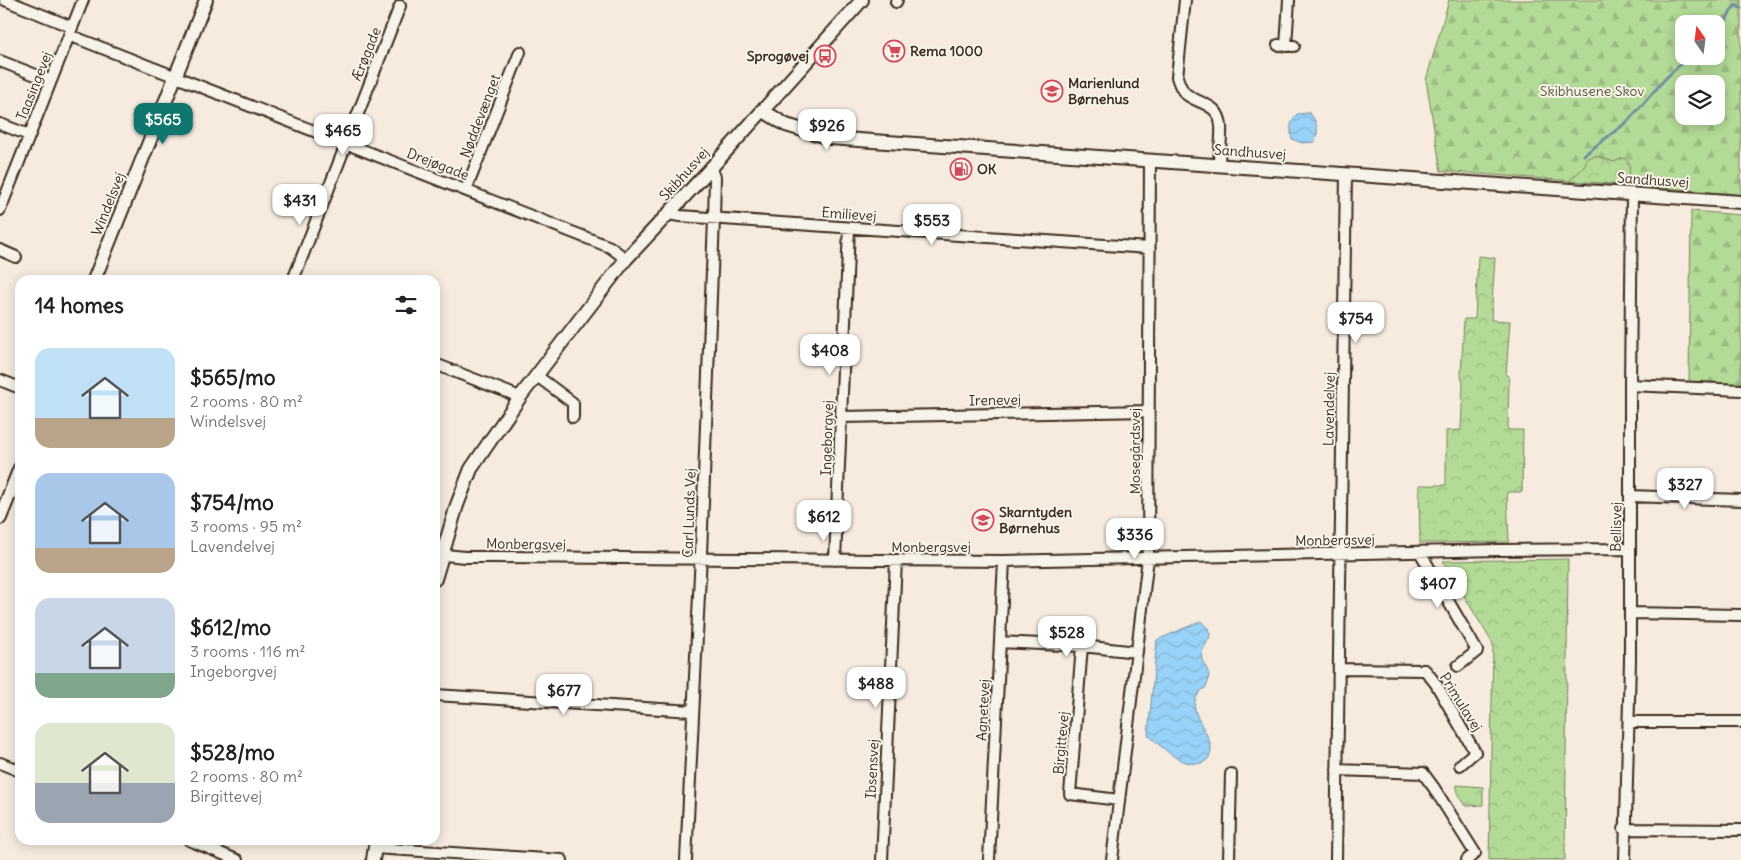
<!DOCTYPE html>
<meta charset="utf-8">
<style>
:root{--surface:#fff;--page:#f2f2f2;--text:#202124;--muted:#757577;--accent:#0f766e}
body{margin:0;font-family:Delius,sans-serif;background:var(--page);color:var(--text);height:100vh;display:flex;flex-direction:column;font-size:19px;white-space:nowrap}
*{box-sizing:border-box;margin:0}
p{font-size:16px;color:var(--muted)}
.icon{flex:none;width:28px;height:28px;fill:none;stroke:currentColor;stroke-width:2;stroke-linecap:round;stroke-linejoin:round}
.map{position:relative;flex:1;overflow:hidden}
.panel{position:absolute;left:15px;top:275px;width:425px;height:570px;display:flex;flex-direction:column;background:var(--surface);border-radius:15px;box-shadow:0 2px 12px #0003}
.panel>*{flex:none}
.needle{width:32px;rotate:346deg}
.buttons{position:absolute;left:1675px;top:15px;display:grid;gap:10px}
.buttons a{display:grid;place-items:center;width:50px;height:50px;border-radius:10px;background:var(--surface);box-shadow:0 2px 12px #0003;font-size:25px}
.price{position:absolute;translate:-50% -42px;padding:0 11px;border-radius:10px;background:#fff;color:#222;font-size:16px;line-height:32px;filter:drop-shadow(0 1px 2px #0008)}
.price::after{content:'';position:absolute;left:50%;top:30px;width:15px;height:11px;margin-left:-8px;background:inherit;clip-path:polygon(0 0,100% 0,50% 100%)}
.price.current{background:var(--accent);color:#fff}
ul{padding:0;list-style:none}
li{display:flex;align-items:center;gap:15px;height:125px;padding:0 20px}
li span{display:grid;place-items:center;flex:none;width:140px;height:100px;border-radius:15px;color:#555}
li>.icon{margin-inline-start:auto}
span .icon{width:60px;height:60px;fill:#fffc;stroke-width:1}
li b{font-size:21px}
h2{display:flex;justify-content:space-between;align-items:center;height:60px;padding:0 20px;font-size:21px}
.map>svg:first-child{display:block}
</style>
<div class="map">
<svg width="1741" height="860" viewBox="0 0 1741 860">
<defs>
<pattern id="forest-firs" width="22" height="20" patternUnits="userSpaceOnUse" patternTransform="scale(1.25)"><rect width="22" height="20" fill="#b3da96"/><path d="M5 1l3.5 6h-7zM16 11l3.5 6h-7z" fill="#9bbb81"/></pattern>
<pattern id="park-crowns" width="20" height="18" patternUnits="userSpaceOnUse" patternTransform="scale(1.25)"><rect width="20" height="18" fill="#b3da96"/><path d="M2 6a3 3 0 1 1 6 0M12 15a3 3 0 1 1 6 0" fill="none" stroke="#9bbb81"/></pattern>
<pattern id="water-waves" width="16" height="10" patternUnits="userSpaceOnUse" patternTransform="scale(1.25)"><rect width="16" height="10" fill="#98d2f8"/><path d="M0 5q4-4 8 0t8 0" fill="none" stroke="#84b4d4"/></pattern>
</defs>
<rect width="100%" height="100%" fill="#f7ebdf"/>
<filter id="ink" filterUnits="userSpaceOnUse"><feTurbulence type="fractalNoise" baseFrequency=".02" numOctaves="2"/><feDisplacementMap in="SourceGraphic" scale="10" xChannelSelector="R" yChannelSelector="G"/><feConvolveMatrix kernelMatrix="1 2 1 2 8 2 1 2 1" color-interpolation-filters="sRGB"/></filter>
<g filter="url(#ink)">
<!-- forest -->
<path fill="url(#forest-firs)" stroke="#77825a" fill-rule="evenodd" d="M 1449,0 L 1741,0 L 1741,195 L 1690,190 L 1441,171 L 1426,80 ZM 1684,24 L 1716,24 L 1716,56 L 1684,56 ZM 1684,84 L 1716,84 L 1716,116 L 1684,116 Z
M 1691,211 L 1741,215 L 1741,384 L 1689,382 Z"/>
<!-- park -->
<path fill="url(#park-crowns)" stroke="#77825a" d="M 1596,156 L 1614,162 L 1623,158 L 1628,161 C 1631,169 1628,176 1630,185 L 1569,181 L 1584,167 L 1588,158 Z
M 1478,256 L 1495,258 L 1491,320 L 1510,321 L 1506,375 L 1509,376 L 1508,430 L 1523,430 L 1522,492 L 1507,492 L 1509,542 L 1420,543 L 1419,485 L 1446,485 L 1446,431 L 1461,430 L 1463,383 L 1461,375 L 1464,319 L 1475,319 Z
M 1568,559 L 1565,860 L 1489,860 L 1493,644 L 1443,561 Z
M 1457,785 L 1483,787 L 1483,805 L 1465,806 L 1457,793 Z"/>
<!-- water -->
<path fill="url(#water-waves)" stroke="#738fa1" d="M 1310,113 C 1317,122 1320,131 1314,142 L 1302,143 L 1292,139 C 1290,129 1290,121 1297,114 Z
M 1201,621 C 1203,624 1208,627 1209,630 C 1213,638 1203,646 1202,653 C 1199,666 1215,669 1206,687 C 1178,706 1210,728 1211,749 C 1211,769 1187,765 1175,757 C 1165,751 1157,742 1148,735 L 1157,640 Z"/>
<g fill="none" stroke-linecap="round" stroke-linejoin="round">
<!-- stream -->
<path stroke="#738fa1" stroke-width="3" d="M 1716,31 L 1724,23 L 1735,5 L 1741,8
M 1584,155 L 1627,122 L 1664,80 L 1689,56"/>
<!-- minor casing -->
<g stroke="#3b2a1e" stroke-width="14">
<path id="minor" d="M 5,0 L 72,27
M 1185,0 L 1177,77 C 1179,83 1181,90 1186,94 C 1200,105 1219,103 1221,126 C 1222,139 1219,152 1219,165
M 896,2 L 897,0
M 69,35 L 610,247 L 626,259
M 1278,45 L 1294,46
M 1286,46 L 1289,0
M 0,61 L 51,81
M 0,124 L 29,135
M 466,190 L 520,52
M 0,210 L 83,0
M 668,214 L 680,216 L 1149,248
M 0,250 L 16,257
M 293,280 L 400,6
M 435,364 L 520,397
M 537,376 L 573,403 L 573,417
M 0,380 L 20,388
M 1630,385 L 1741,390
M 841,417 L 1149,411
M 1630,496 L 1741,500
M 1420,552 L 1477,651 L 1458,666
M 435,554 L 465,557 L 495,557 L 1004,561 L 1499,550 L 1629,549
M 835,560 L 849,228
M 1630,613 L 1741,615
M 1000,642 L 1082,646 L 1137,652
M 1082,646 L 1070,794 L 1119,800
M 1340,669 L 1425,670 L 1436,684 L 1475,752 L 1460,765
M 435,695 L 693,711
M 1629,722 L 1741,722
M 0,763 L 20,771
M 1337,770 L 1423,773 L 1434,788 L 1475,853 L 1467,860
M 1624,829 L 1741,830
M 189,840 L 237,860
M 374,848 L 562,860
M 686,860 L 701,554 L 714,219 L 715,177 L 711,168
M 882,860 L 896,560
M 989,860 L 1004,561
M 1112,860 L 1148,558 L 1150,160
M 1229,860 L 1231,774
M 1336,860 L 1346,174
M 1625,860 L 1630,660 L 1630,385 L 1632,194"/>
</g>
<!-- tertiary casing -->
<g stroke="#3b2a1e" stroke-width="16">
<path id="tertiary" d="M 762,110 L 786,125 L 830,138 L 1741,202
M 94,280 L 206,0
M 0,518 L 20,468
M 435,579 L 457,505 L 471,469 L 520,397 L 626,259 L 711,168 L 862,0
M 373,860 L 376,840"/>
</g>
<!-- minor -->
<use href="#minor" stroke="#f7f3e8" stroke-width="10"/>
<!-- tertiary -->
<use href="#tertiary" stroke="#f7f3e8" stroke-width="12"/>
</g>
</g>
<!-- icons -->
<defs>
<g id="supermarket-ring" transform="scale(1.125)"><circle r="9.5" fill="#f7f3e8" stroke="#d1495b" stroke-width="1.5"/><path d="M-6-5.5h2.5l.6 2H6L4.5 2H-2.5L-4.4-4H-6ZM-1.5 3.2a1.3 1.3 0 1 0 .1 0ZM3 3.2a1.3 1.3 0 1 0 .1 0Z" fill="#d1495b"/></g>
<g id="bus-ring" transform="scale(1.125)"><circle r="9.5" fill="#f7f3e8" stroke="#d1495b" stroke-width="1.5"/><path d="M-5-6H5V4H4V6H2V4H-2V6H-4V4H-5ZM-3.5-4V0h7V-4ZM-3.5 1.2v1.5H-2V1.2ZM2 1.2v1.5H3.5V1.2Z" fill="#d1495b"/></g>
<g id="school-ring" transform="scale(1.125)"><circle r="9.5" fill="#f7f3e8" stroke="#d1495b" stroke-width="1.5"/><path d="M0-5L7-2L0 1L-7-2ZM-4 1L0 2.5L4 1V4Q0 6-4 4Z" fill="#d1495b"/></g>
<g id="fuel-ring" transform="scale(1.125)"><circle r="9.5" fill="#f7f3e8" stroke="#d1495b" stroke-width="1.5"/><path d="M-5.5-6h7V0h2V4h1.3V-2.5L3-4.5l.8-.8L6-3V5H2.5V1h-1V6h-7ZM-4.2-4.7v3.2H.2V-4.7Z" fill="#d1495b"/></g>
</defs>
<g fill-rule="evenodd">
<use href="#supermarket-ring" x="894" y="51"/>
<use href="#bus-ring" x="825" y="56"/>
<use href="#school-ring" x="1052" y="91"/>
<use href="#fuel-ring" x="961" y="169"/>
<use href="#school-ring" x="983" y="520"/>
</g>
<g text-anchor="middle" stroke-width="4" stroke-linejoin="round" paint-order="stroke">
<!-- poi labels -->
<g font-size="14" font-weight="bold" fill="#3b2a1e" stroke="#f7f3e8" text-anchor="start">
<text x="910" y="56">Rema 1000</text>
<text x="809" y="61" text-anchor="end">Sprogøvej</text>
<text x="1068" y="88">Marienlund<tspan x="1068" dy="16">Børnehus</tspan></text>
<text x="977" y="174">OK</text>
<text x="999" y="517">Skarntyden<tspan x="999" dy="16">Børnehus</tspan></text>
</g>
<!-- street labels -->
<g font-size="14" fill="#3b2a1e" stroke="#f7f3e8">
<text transform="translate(366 54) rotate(-68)" y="5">Ærøgade</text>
<text transform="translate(34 86) rotate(-68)" y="5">Taasingevej</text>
<text transform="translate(480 116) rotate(-69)" y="5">Nøddevænget</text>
<text transform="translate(1250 152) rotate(4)" y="5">Sandhusvej</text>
<text transform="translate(438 164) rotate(21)" y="5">Drejøgade</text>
<text transform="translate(684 174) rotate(-48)" y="5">Skibhusvej</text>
<text transform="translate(1653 180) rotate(4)" y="5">Sandhusvej</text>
<text transform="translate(108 204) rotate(-68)" y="5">Windelsvej</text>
<text transform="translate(849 214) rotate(4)" y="5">Emilievej</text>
<text transform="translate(995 400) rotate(-1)" y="5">Irenevej</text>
<text transform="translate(1329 409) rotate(-89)" y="5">Lavendelvej</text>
<text transform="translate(827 438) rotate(-88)" y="5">Ingeborgvej</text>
<text transform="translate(1135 451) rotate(-90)" y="5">Mosegårdsvej</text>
<text transform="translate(689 513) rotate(-88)" y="5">Carl Lunds Vej</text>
<text transform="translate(1616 527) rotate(-89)" y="5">Bellisvej</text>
<text transform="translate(1335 540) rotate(-1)" y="5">Monbergsvej</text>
<text transform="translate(526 544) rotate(1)" y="5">Monbergsvej</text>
<text x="931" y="552">Monbergsvej</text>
<text transform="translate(1461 702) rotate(58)" y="5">Primulavej</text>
<text transform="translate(983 710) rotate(-87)" y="5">Agnetevej</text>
<text transform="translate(1061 743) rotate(-85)" y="5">Birgittevej</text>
<text transform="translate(872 769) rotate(-87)" y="5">Ibsensvej</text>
</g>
<!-- park labels -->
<g font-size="14" fill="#59563c" stroke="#f7f3e8">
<text x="1592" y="96">Skibhusene Skov</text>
</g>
</g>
</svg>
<div class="buttons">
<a><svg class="needle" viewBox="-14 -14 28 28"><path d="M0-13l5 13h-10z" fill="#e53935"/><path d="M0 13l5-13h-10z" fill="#757577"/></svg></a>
<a><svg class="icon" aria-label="layers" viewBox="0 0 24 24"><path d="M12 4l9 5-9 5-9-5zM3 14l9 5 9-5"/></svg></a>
</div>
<b class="price current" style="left:163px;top:145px">$565</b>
<b class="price" style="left:827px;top:151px">$926</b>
<b class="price" style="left:343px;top:156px">$465</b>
<b class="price" style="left:300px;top:226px">$431</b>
<b class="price" style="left:932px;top:246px">$553</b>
<b class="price" style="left:1356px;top:344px">$754</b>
<b class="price" style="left:830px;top:376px">$408</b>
<b class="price" style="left:1685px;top:510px">$327</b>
<b class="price" style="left:824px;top:542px">$612</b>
<b class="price" style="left:1135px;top:560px">$336</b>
<b class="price" style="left:1438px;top:609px">$407</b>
<b class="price" style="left:1067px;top:658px">$528</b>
<b class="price" style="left:876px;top:709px">$488</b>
<b class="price" style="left:564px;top:716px">$677</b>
<section class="panel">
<h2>14 homes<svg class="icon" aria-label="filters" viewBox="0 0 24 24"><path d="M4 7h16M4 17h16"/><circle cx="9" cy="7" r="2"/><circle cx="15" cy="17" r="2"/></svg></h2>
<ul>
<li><span style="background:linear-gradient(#bfe0f5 70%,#b9a48a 0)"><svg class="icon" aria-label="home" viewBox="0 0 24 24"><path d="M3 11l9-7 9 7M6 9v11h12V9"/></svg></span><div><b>$565/mo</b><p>2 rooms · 80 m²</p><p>Windelsvej</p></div></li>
<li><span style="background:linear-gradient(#a9c7e8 75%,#b9a48a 0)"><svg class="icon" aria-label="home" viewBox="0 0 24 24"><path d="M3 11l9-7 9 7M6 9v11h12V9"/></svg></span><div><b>$754/mo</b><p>3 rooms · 95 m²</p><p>Lavendelvej</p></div></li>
<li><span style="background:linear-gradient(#c9d6e8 75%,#7fa58c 0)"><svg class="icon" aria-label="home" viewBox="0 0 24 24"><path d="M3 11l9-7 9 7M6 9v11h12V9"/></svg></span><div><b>$612/mo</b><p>3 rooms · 116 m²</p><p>Ingeborgvej</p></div></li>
<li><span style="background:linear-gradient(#dfe7d0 60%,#9aa5b1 0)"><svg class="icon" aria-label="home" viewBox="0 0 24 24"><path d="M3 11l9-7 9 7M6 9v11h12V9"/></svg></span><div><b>$528/mo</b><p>2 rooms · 80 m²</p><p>Birgittevej</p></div></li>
</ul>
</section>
</div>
